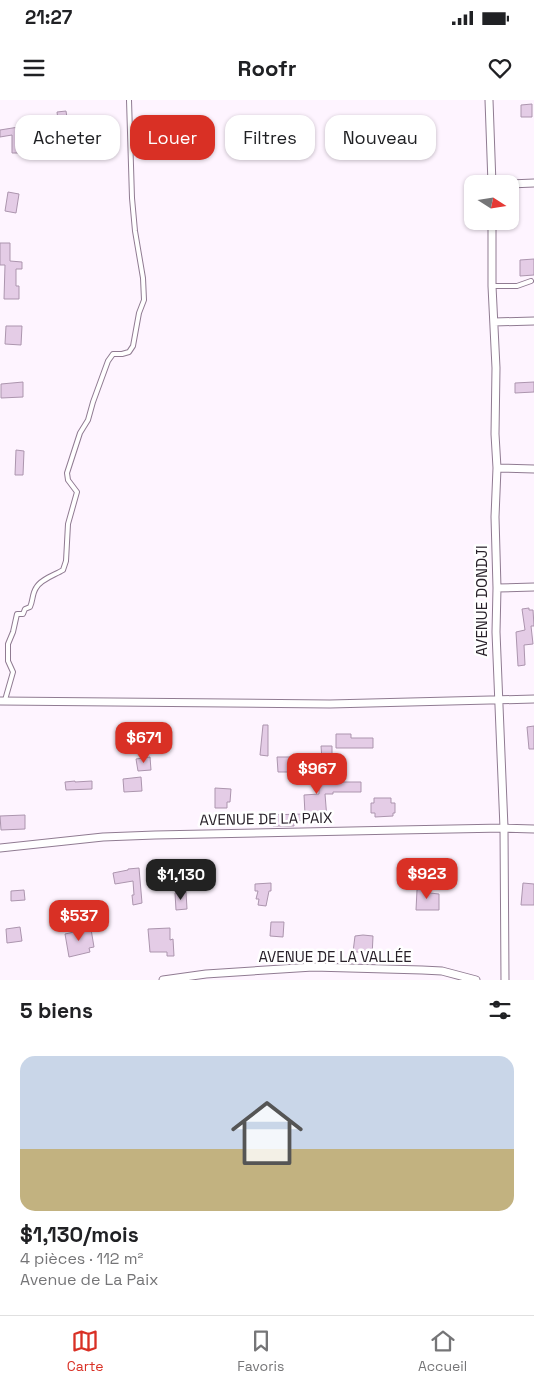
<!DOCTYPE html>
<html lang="fr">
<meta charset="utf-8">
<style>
:root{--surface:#fff;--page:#f6f6f6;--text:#202124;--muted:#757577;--line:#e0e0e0;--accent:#d93025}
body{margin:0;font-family:"Space Grotesk",sans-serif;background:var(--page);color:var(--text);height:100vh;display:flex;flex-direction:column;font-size:19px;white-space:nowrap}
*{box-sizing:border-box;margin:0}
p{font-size:16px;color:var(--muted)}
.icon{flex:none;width:28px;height:28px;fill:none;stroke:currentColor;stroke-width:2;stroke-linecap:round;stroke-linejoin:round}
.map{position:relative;height:880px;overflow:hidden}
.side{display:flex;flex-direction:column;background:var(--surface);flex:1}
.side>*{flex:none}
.hud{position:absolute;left:15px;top:15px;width:505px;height:45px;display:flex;gap:10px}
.needle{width:32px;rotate:102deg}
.fabs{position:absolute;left:464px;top:75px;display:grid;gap:10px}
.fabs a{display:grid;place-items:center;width:55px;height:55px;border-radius:10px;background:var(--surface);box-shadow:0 1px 4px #0004;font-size:25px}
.price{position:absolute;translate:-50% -42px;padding:0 11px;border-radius:10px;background:var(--accent);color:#fff;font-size:16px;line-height:32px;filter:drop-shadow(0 1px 2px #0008)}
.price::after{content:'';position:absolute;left:50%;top:30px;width:15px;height:11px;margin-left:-8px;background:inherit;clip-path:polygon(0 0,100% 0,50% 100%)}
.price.current{background:#222;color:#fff}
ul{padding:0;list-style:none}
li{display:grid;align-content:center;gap:10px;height:265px;padding:0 20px}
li+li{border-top:1px solid var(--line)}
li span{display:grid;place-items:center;height:155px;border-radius:15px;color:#555}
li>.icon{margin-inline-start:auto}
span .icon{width:90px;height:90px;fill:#fffc;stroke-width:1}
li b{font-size:21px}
h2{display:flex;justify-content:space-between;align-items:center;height:60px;padding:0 20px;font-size:21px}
.pill{padding:0 18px;border-radius:15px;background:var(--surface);box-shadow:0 1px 4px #0004;font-size:18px;line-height:45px}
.pill.current{background:var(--accent);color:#fff}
.status{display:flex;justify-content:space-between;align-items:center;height:35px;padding:0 25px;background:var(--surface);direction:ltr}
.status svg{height:14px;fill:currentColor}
header{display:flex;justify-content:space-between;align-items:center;height:65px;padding:0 20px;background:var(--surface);font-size:22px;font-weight:700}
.dock{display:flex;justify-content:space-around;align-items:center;height:70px;border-top:1px solid var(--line);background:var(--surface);font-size:14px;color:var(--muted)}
.dock a{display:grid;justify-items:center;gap:2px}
.dock .current{color:var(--accent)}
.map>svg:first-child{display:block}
</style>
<div class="status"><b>21:27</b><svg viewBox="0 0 49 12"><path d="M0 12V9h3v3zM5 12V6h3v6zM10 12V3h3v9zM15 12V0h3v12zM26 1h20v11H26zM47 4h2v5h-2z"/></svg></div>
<header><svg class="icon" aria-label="menu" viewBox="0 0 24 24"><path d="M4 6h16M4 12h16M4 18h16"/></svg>Roofr<svg class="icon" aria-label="heart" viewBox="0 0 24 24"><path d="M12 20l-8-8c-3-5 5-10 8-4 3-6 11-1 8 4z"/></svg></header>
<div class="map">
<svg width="534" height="880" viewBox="0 0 534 880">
<rect width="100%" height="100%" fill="#fef4ff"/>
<!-- building -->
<path fill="#e4cce6" stroke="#ac95ae" d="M 532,4 L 532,17 L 521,17 L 521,5 Z
M 66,11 L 69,31 L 77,31 L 79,58 L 63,59 L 59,20 L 58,20 L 57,12 Z
M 25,26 L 26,32 L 19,33 L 19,53 L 12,53 L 12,35 L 0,37 L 0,30 Z
M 8,92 L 19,94 L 16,113 L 5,111 Z
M 0,143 L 10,143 L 10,161 L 22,162 L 22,169 L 16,169 L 16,186 L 19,186 L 19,199 L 4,199 L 5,165 L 0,165 Z
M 534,159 L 534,175 L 520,176 L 520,160 Z
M 6,226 L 22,226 L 21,245 L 5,244 Z
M 23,282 L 23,297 L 1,298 L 1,284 Z
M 534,282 L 534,292 L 515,293 L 515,283 Z
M 16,350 L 24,351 L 23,375 L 15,375 Z
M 529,508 L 529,510 L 533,510 L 534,526 L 531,526 L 533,544 L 524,545 L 525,565 L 518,566 L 516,532 L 525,530 L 522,509 Z
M 263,625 L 268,625 L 268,656 L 260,655 Z
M 534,626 L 534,649 L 529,649 L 527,627 Z
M 336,634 L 351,634 L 351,638 L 373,638 L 373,648 L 336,648 Z
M 321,646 L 332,646 L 332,682 L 361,682 L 361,692 L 333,692 L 333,694 L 325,694 L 327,719 L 294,721 L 294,726 L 273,726 L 273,723 L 266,724 L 265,715 L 305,714 L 304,695 L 319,694 L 319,674 L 323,673 Z
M 150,657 L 151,670 L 138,671 L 136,659 Z
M 277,657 L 290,657 L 291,672 L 278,672 Z
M 141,677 L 142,691 L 124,692 L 123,679 Z
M 75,681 L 75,682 L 92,681 L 92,689 L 66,690 L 65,682 Z
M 215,688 L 231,689 L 230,702 L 227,702 L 227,708 L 215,708 Z
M 374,698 L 391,698 L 391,703 L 395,703 L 395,713 L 393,713 L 393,716 L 375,717 L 375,713 L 371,713 L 371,703 L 374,703 Z
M 25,715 L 25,729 L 1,730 L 0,716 Z
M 139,768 L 142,803 L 133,805 L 132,795 L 134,795 L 133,781 L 115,784 L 113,773 L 128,770 L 128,769 Z
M 271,783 L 271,791 L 269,791 L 266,806 L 258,805 L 259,799 L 256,799 L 258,791 L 255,791 L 255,784 Z
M 523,783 L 534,784 L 534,805 L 521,805 Z
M 430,784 L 430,793 L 439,794 L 439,810 L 416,810 L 417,790 Z
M 24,790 L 25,800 L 11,801 L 11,791 Z
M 186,792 L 187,809 L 176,810 L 175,793 Z
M 271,822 L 284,822 L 283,837 L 270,836 Z
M 82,826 L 83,831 L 91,829 L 94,847 L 89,848 L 90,852 L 69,857 L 65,834 L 74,832 L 73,828 Z
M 20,827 L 22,841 L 7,843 L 6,829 Z
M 170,828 L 170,840 L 173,839 L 174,856 L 167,856 L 167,852 L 150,852 L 148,829 Z
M 363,835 L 373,836 L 372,857 L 361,856 L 361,852 L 353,852 L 355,836 Z"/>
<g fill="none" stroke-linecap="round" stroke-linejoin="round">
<!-- service casing -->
<g stroke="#907b92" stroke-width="6">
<path id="service" d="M 492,186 L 517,186 L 531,181
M 5,600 L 13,572 L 8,561 L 8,544 L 13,532 L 17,514 L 23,514 L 25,509 L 30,507 C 33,501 32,494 36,488 C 41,479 55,475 63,470 L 66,461 L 68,424 L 77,392 L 68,380 L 67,373 L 80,333 L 88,320 L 93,302 L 108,261 L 113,254 L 122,254 L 129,252 L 133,246 L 139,213 L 144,200 L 143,178 L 135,131 L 132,98 L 129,0"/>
</g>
<!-- minor casing -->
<g stroke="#907b92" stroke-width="9">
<path id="minor" d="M 489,0 L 492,84
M 492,82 L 510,84
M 510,84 L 534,83
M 492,121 L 492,186 L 496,268 L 495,334 L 497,368 L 495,417 L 497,488 L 496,532 L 504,728 L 505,880
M 494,222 L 534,221
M 497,368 L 534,369
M 497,488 L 534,487
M 0,601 L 330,604 L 534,599
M 0,748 L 103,737 L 155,735 L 399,730 L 504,728 L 534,729
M 163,880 L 206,874 L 313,867 L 422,870 L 442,871 L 476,880"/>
</g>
<!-- service -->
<use href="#service" stroke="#fff" stroke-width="4"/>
<!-- minor -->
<use href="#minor" stroke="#fff" stroke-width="7"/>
</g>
<g text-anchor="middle" stroke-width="5" stroke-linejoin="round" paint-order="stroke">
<!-- street labels -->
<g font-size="15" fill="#29212a" stroke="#fff">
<text transform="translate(482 501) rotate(-90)" y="5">AVENUE DONDJI</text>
<text transform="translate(266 719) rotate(-1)" y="5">AVENUE DE LA PAIX</text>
<text x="335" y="862">AVENUE DE LA VALLÉE</text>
</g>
</g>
</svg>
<div class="fabs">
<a><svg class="needle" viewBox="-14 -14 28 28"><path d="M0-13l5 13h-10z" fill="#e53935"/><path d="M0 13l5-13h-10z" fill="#757577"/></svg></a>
</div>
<b class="price" style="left:144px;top:664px">$671</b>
<b class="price" style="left:317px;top:695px">$967</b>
<b class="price" style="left:427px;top:800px">$923</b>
<b class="price current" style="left:181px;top:801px">$1,130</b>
<b class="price" style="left:79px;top:842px">$537</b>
<div class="hud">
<a class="pill">Acheter</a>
<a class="pill current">Louer</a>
<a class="pill">Filtres</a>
<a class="pill">Nouveau</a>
</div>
</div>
<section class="side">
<h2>5 biens<svg class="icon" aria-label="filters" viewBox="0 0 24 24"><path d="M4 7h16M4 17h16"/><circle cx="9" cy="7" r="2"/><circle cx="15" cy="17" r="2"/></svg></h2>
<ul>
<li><span style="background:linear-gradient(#c9d6e8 60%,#c2b280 0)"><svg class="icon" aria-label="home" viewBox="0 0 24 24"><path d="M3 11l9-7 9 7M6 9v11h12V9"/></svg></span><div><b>$1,130/mois</b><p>4 pièces · 112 m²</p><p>Avenue de La Paix</p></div></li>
</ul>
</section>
<nav class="dock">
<a class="current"><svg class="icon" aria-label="map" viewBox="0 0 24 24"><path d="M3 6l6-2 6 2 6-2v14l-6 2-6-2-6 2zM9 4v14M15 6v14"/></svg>Carte</a>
<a><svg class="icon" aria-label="saved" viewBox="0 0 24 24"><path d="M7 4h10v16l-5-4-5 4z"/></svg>Favoris</a>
<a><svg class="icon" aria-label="home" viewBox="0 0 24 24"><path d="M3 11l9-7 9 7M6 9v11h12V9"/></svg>Accueil</a>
</nav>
